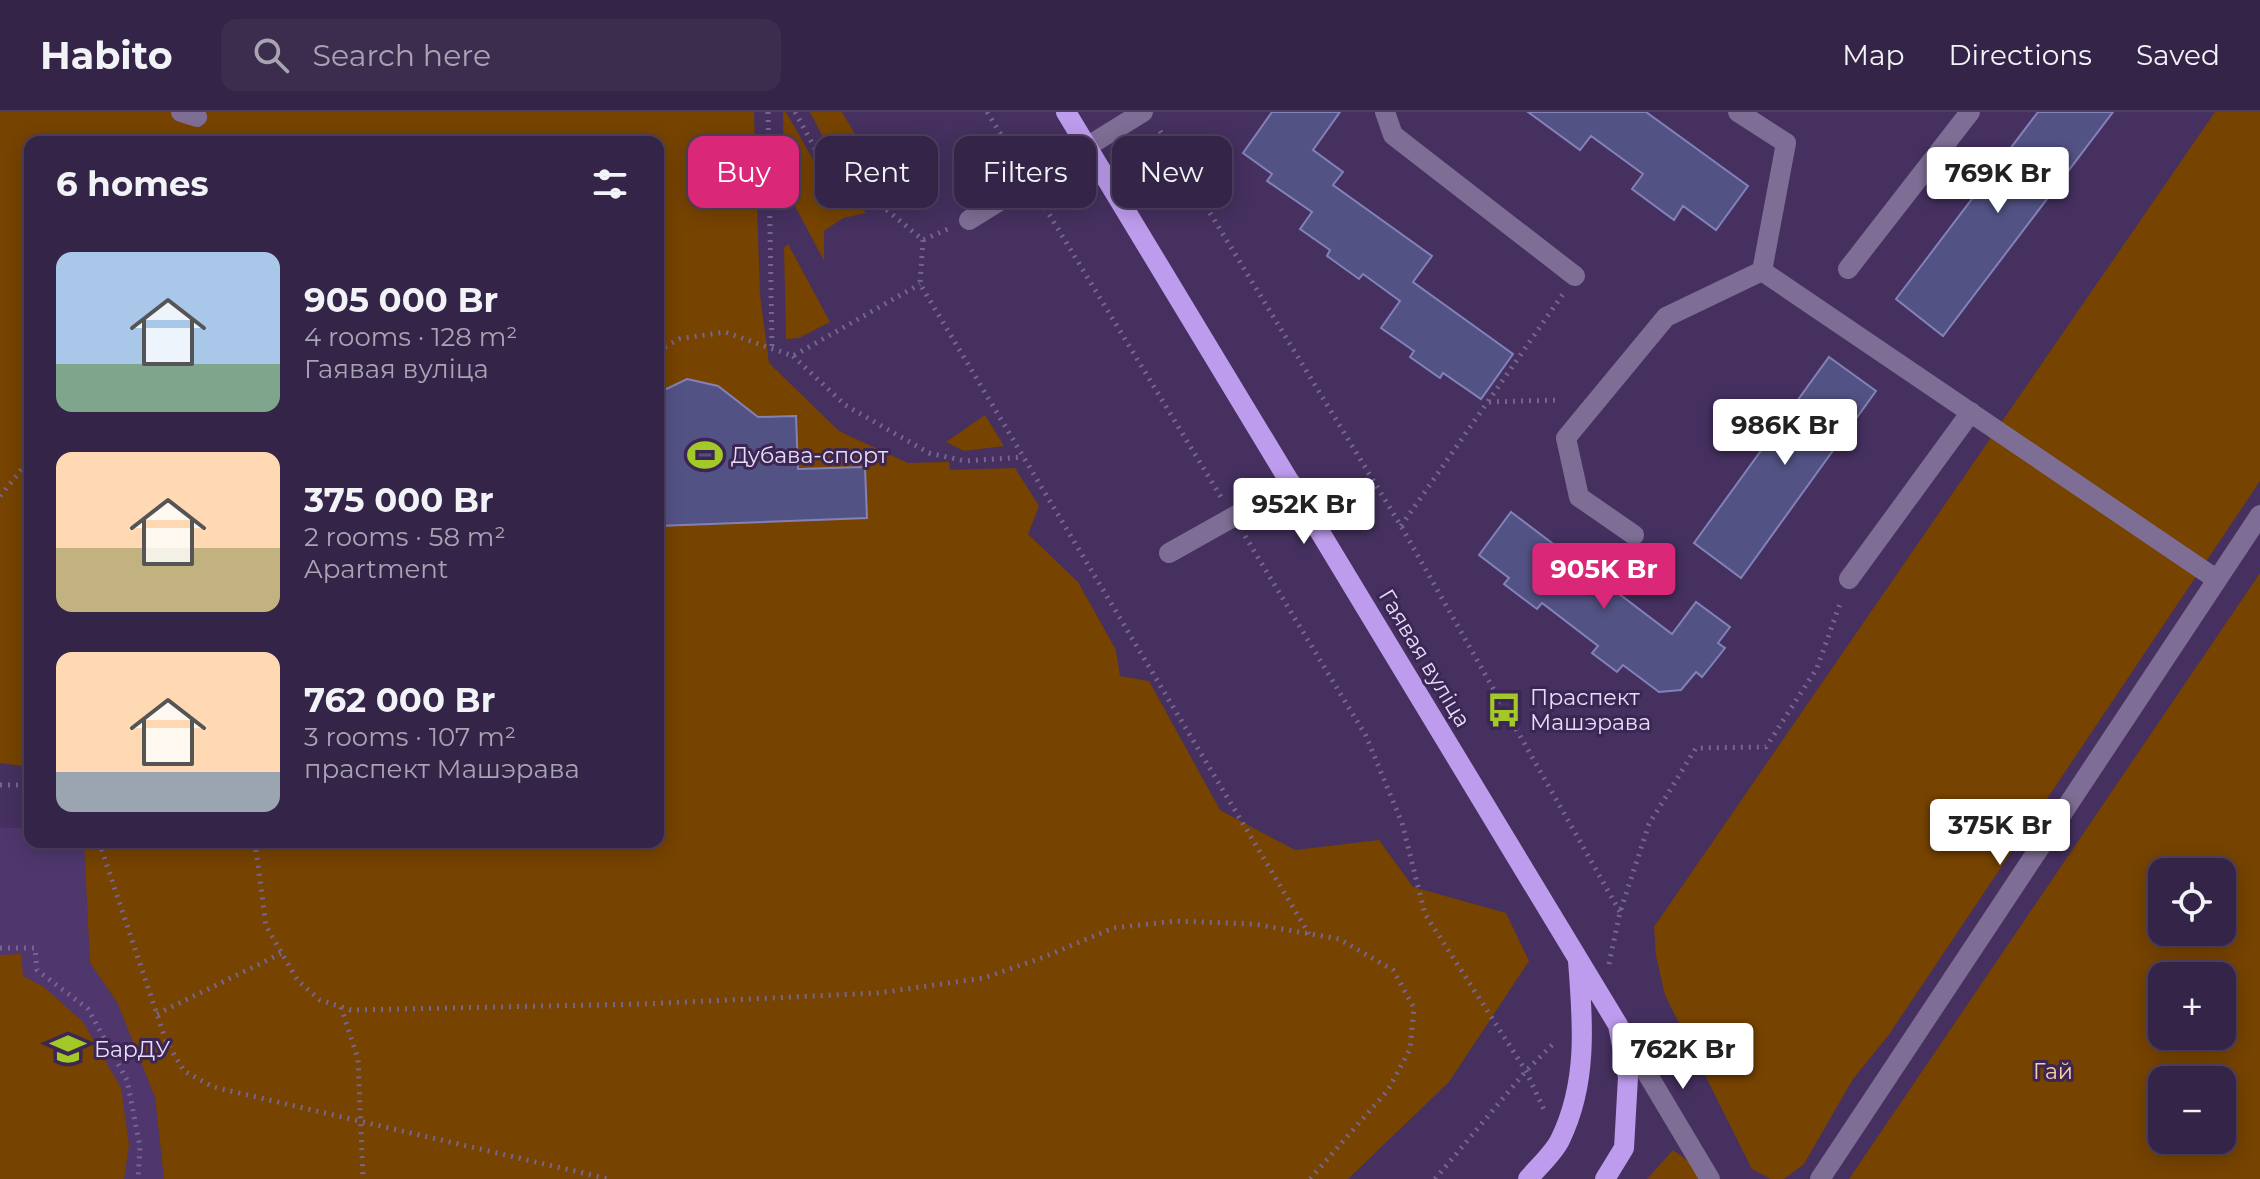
<!DOCTYPE html>
<meta charset="utf-8">
<style>
:root{--surface:#342447;--page:#3c2c4e;--text:#f1f3f6;--muted:#a9a4b4;--line:#4e4160;--accent:#db2777}
body{margin:0;font-family:Montserrat,sans-serif;background:var(--page);color:var(--text);height:100vh;display:flex;flex-direction:column;font-size:30px;white-space:nowrap}
*{box-sizing:border-box;margin:0}
p{font-size:26px;color:var(--muted)}
.icon{flex:none;width:44px;height:44px;fill:none;stroke:currentColor;stroke-width:2;stroke-linecap:round;stroke-linejoin:round}
.map{position:relative;flex:1;overflow:hidden}
.drawer{position:absolute;left:24px;top:24px;width:640px;height:712px;display:flex;flex-direction:column;background:var(--surface);border-radius:16px;box-shadow:0 4px 20px #0003,0 0 0 2px var(--line)}
.drawer>*{flex:none}
.banner{position:absolute;left:688px;top:24px;width:760px;height:72px;display:flex;gap:16px}
.buttons{position:absolute;left:2148px;top:746px;display:grid;gap:16px}
.buttons a{display:grid;place-items:center;width:88px;height:88px;border-radius:16px;background:var(--surface);box-shadow:0 4px 20px #0003,0 0 0 2px var(--line);font-size:40px}
.price{position:absolute;translate:-50% -68px;padding:0 18px;border-radius:8px;background:#fff;color:#222;font-size:26px;line-height:52px;filter:drop-shadow(0 2px 4px #0008)}
.price::after{content:'';position:absolute;left:50%;top:48px;width:24px;height:18px;margin-left:-12px;background:inherit;clip-path:polygon(0 0,100% 0,50% 100%)}
.price.on{background:var(--accent);color:#fff}
ul{padding:0;list-style:none}
li{display:flex;align-items:center;gap:24px;height:200px;padding:0 32px}
li span{display:grid;place-items:center;flex:none;width:224px;height:160px;border-radius:16px;color:#555}
li>.icon{margin-inline-start:auto}
span .icon{width:96px;height:96px;fill:#fffc;stroke-width:1}
li b{font-size:34px}
h2{display:flex;justify-content:space-between;align-items:center;height:96px;padding:0 32px;font-size:34px}
.chip{padding:0 28px;border-radius:16px;background:var(--surface);box-shadow:0 4px 20px #0003,0 0 0 2px var(--line);font-size:28px;line-height:72px}
.chip.on{background:var(--accent);color:#fff}
header{display:flex;align-items:center;gap:48px;box-sizing:border-box;height:112px;padding:0 40px;background:var(--surface);border-bottom:2px solid var(--line)}
header strong{font-size:38px}
nav{display:flex;gap:44px;margin-inline-start:auto;font-size:28px}
.search{width:560px;height:72px;background:var(--page);display:flex;align-items:center;gap:20px;box-sizing:border-box;padding:0 28px;border-radius:16px;color:var(--muted);font-size:30px}
.map>svg:first-child{display:block}
</style>
<header>
<strong>Habito</strong>
<div class="search"><svg class="icon" aria-label="search" viewBox="0 0 24 24"><circle cx="10" cy="10" r="6"/><path d="M15 15l6 6"/></svg>Search here</div>
<nav><a>Map</a><a>Directions</a><a>Saved</a></nav>
</header>
<div class="map">
<svg width="2260" height="1067" viewBox="0 0 2260 1067">
<rect width="100%" height="100%" fill="#45305f"/>
<!-- built -->
<path fill="#4f376d" d="M 0,716 L 30,716 L 30,730 L 84,730 L 90,851 L 117,890 L 155,985 L 164,1067 L 0,1067 Z"/>
<!-- green -->
<path fill="#764301" fill-rule="evenodd" d="M 0,0 L 754,0 L 760,183 L 769,251 L 839,319 L 908,351 L 949,350 L 950,358 L 1015,356 L 1039,394 L 1028,422 L 1078,470 L 1116,538 L 1120,564 L 1149,569 L 1220,698 L 1295,738 L 1379,728 L 1413,775 L 1506,801 L 1529,849 L 1449,970 L 1348,1067 L 164,1067 L 155,985 L 117,890 L 90,851 L 84,730 L 658,730 L 658,30 L 30,30 L 30,655 L 0,651 Z
M 783,0 L 786,0 L 819,58 L 866,101 L 843,106 L 824,119 L 824,149 L 784,73 Z
M 810,0 L 842,0 L 888,78 L 881,85 L 861,66 L 855,48 L 827,33 Z
M 2215,0 L 2260,0 L 2260,369 L 1888,924 L 1853,967 L 1804,1052 L 1784,1067 L 1771,1067 L 1752,1057 L 1665,883 L 1656,844 L 1654,815 Z
M 788,132 L 830,210 L 799,226 L 786,227 L 784,136 Z
M 985,303 L 1004,334 L 964,339 L 946,330 Z
M 2260,461 L 2260,1067 L 1849,1067 ZM 2162,760 L 2222,760 L 2222,820 L 2162,820 ZM 2162,864 L 2222,864 L 2222,924 L 2162,924 ZM 2162,968 L 2222,968 L 2222,1028 L 2162,1028 Z
M 21,842 L 23,864 L 44,875 L 83,910 L 121,976 L 129,1033 L 124,1067 L 0,1067 L 0,843 Z
M 1673,1038 L 1712,1067 L 1647,1067 Z"/>
<!-- building -->
<path fill="#535285" stroke="#8282b9" stroke-width="2" d="M 1272,0 L 1340,0 L 1313,38 L 1343,60 L 1333,73 L 1432,144 L 1413,170 L 1513,242 L 1481,287 L 1443,261 L 1440,266 L 1410,245 L 1414,239 L 1381,216 L 1400,189 L 1363,162 L 1359,167 L 1327,144 L 1330,138 L 1300,117 L 1312,100 L 1267,69 L 1272,62 L 1243,41 Z
M 1528,0 L 1646,0 L 1748,74 L 1716,118 L 1683,94 L 1674,108 L 1632,77 L 1643,62 L 1591,24 L 1580,38 Z
M 2038,0 L 2113,0 L 1943,224 L 1896,187 Z
M 1829,245 L 1876,279 L 1741,466 L 1694,431 Z
M 687,267 L 718,274 L 758,305 L 796,304 L 798,357 L 865,355 L 867,406 L 658,414 L 658,281 Z
M 1511,400 L 1672,522 L 1696,490 L 1730,515 L 1718,531 L 1725,536 L 1702,565 L 1696,560 L 1681,578 L 1659,580 L 1623,553 L 1617,560 L 1592,541 L 1598,534 L 1542,491 L 1537,497 L 1504,472 L 1509,466 L 1479,443 Z"/>
<g fill="none" stroke-linecap="round" stroke-linejoin="round">
<!-- path -->
<path stroke="#77658e" stroke-width="5" stroke-dasharray="2 6" stroke-linecap="butt" d="M 768,0 L 772,235
M 795,0 L 817,40 L 923,128 L 948,117
M 987,0 L 1018,50
M 1160,19 L 1401,414 L 1620,800
M 1041,89 L 1221,385
M 923,128 L 920,172 L 1309,822
M 658,239 L 679,227 L 725,220 L 793,244 L 920,172
M 793,244 L 845,293 L 929,341 L 965,349 L 1024,345
M 1489,290 L 1559,288
M 0,384 L 30,347
M 1401,414 L 1563,182
M 1245,424 L 1366,624 L 1402,711 L 1425,802 L 1526,959 L 1545,1000
M 0,673 L 30,673
M 99,730 L 166,929 L 184,959 L 213,975 L 609,1067
M 255,730 L 266,814 L 298,869 L 320,888 L 351,898 L 642,892 L 878,881 L 984,866 L 1044,845 L 1113,816 L 1176,809 L 1254,812 L 1339,827 L 1393,858 L 1414,896 L 1410,937 L 1388,978 L 1310,1067
M 0,836 L 35,836 L 37,858 L 88,897 L 127,968 L 140,1035 L 138,1067
M 1609,852 L 1620,800 L 1649,712 L 1696,636 L 1766,635 L 1817,556 L 1841,489
M 341,895 L 358,947 L 363,1067
M 157,902 L 282,841
M 1435,1067 L 1526,959 L 1556,929"/>
<!-- minor -->
<path stroke="#7e6e95" stroke-width="20" d="M 181,0 L 197,5
M 1385,0 L 1393,23 L 1575,164
M 969,108 L 1143,0
M 1848,157 L 1970,0
M 1762,159 L 2216,467
M 1634,423 L 1579,385 L 1566,326 L 1666,205 L 1762,159 L 1786,31 L 1738,0
M 1169,441 L 1292,372
M 1849,467 L 1971,300
M 1620,916 L 1710,1067
M 1820,1067 L 2260,403"/>
<!-- major -->
<path stroke="#be9ced" stroke-width="20" d="M 1066,0 L 1618,913 L 1628,965 L 1624,1036 L 1605,1067
M 1528,1067 C 1538,1055 1553,1042 1560,1028 C 1588,971 1583,911 1578,849"/>
</g>
<!-- icons -->
<defs>
<g id="stadium-bare" transform="scale(2.76)"><path d="M0-5a6.5 5 0 1 0 0 10a6.5 5 0 1 0 0-10ZM-3.5-1.8h7v3.6h-7Z" fill="#a2c928" stroke="#3b2654" stroke-width="2.5" paint-order="stroke"/></g>
<g id="bus-bare" transform="scale(2.76)"><path d="M-5-6H5V4H4V6H2V4H-2V6H-4V4H-5ZM-3.5-4V0h7V-4ZM-3.5 1.2v1.5H-2V1.2ZM2 1.2v1.5H3.5V1.2Z" fill="#a2c928" stroke="#3b2654" stroke-width="2.5" paint-order="stroke"/></g>
<g id="university-bare" transform="scale(2.76)"><path d="M0-5L7-2L0 1L-7-2ZM-4 1L0 2.5L4 1V4Q0 6-4 4Z" fill="#a2c928" stroke="#3b2654" stroke-width="2.5" paint-order="stroke"/></g>
</defs>
<g fill-rule="evenodd">
<use href="#stadium-bare" x="705" y="343"/>
<use href="#bus-bare" x="1504" y="598"/>
<use href="#university-bare" x="68" y="937"/>
</g>
<g text-anchor="middle" stroke-width="6" stroke-linejoin="round" paint-order="stroke">
<!-- poi labels -->
<g font-size="22" fill="#e8dcf9" stroke="#3b2654" text-anchor="start">
<text x="731" y="351">Дубава-спорт</text>
<text x="1530" y="593">Праспект<tspan x="1530" dy="25">Машэрава</tspan></text>
<text x="94" y="945">БарДУ</text>
</g>
<!-- street labels -->
<g font-size="22" fill="#e8dcf9" stroke="#3b2654">
<text transform="translate(1425 546) rotate(59)" y="8">Гаявая вуліца</text>
</g>
<!-- park labels -->
<g font-size="22" fill="#f9cfaa" stroke="#3b2654">
<text x="2053" y="967">Гай</text>
</g>
</g>
</svg>
<div class="buttons">
<a><svg class="icon" aria-label="locate" viewBox="0 0 24 24"><circle cx="12" cy="12" r="6"/><path d="M12 2v4M12 18v4M2 12h4M18 12h4"/></svg></a>
<a>+</a>
<a>−</a>
</div>
<b class="price" style="left:1998px;top:103px">769K Br</b>
<b class="price" style="left:1785px;top:355px">986K Br</b>
<b class="price" style="left:1304px;top:434px">952K Br</b>
<b class="price on" style="left:1604px;top:499px">905K Br</b>
<b class="price" style="left:2000px;top:755px">375K Br</b>
<b class="price" style="left:1683px;top:979px">762K Br</b>
<div class="banner">
<a class="chip on">Buy</a>
<a class="chip">Rent</a>
<a class="chip">Filters</a>
<a class="chip">New</a>
</div>
<section class="drawer">
<h2>6 homes<svg class="icon" aria-label="filters" viewBox="0 0 24 24"><path d="M4 7h16M4 17h16"/><circle cx="9" cy="7" r="2"/><circle cx="15" cy="17" r="2"/></svg></h2>
<ul>
<li><span style="background:linear-gradient(#a9c7e8 70%,#7fa58c 0)"><svg class="icon" aria-label="home" viewBox="0 0 24 24"><path d="M3 11l9-7 9 7M6 9v11h12V9"/></svg></span><div><b>905 000 Br</b><p>4 rooms · 128 m²</p><p>Гаявая вуліца</p></div></li>
<li><span style="background:linear-gradient(#ffd9b3 60%,#c2b280 0)"><svg class="icon" aria-label="home" viewBox="0 0 24 24"><path d="M3 11l9-7 9 7M6 9v11h12V9"/></svg></span><div><b>375 000 Br</b><p>2 rooms · 58 m²</p><p>Apartment</p></div></li>
<li><span style="background:linear-gradient(#ffd9b3 75%,#9aa5b1 0)"><svg class="icon" aria-label="home" viewBox="0 0 24 24"><path d="M3 11l9-7 9 7M6 9v11h12V9"/></svg></span><div><b>762 000 Br</b><p>3 rooms · 107 m²</p><p>праспект Машэрава</p></div></li>
</ul>
</section>
</div>
